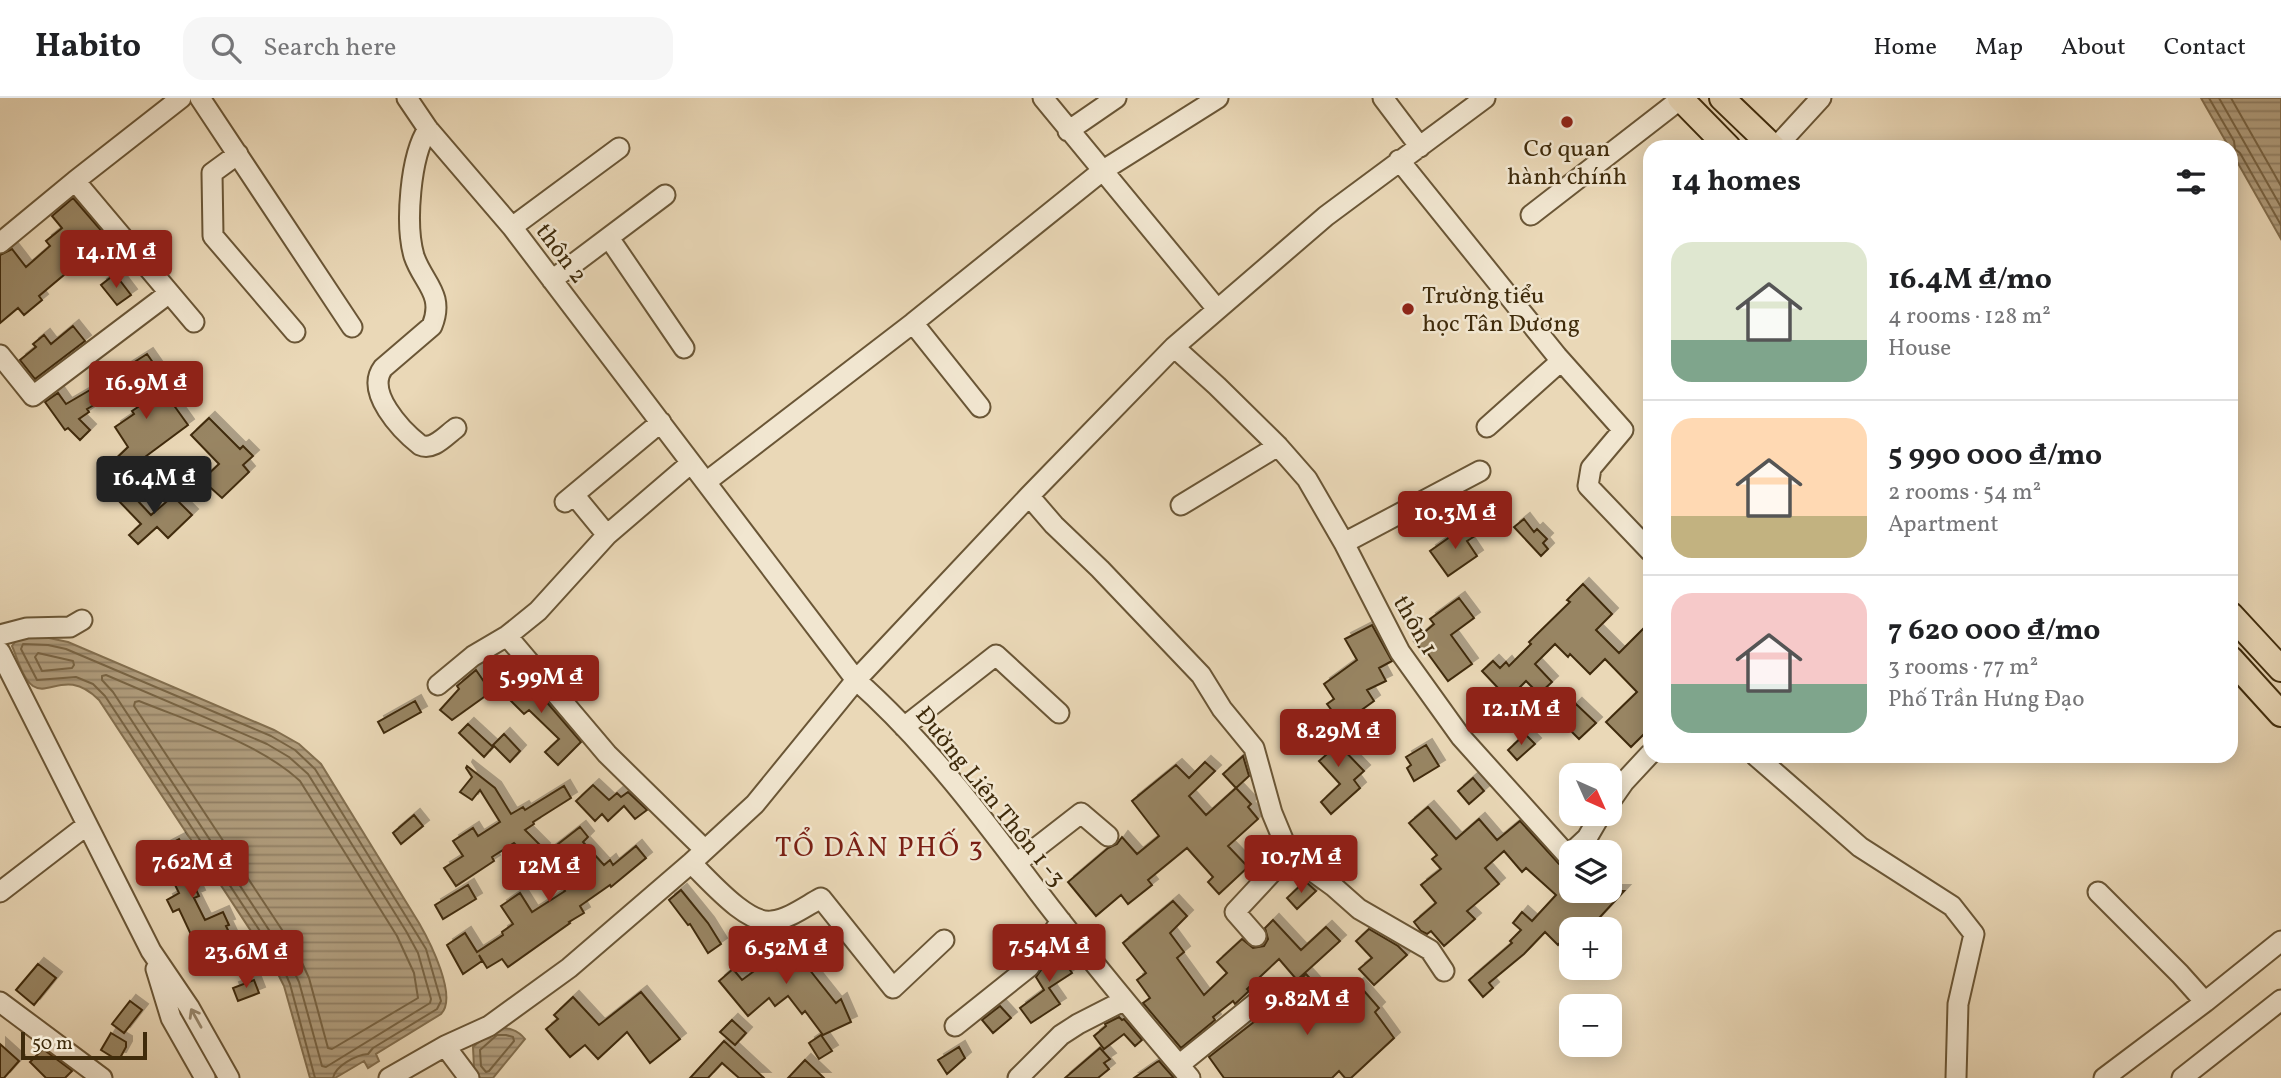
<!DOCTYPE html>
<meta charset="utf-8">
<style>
:root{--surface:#fff;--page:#f6f6f6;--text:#202124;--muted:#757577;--line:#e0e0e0;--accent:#8f2418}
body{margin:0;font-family:Vollkorn,serif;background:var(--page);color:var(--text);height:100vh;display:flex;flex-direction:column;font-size:26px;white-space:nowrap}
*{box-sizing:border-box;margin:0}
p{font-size:23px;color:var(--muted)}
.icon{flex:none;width:38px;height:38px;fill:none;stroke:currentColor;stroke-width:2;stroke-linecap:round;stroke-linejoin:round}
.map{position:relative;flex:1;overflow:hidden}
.details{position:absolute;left:1643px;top:42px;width:595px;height:623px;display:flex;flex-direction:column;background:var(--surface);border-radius:21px;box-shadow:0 4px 18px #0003}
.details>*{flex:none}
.needle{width:46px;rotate:135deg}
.buttons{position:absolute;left:1559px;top:665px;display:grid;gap:14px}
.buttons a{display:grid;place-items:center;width:63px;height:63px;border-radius:14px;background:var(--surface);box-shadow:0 4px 18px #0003;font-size:35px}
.scale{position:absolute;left:21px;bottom:18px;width:126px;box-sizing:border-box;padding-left:7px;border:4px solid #3f2b0b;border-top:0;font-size:19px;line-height:24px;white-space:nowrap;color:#3f2b0b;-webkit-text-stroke:5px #f1e6d0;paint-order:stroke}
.price{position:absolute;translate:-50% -60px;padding:0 16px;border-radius:7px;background:var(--accent);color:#fff;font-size:23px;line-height:46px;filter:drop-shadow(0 2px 4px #0008)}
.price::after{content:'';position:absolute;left:50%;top:42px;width:21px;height:16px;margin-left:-10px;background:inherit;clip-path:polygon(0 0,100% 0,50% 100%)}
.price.current{background:#222;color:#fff}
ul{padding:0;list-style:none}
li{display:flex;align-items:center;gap:21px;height:175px;padding:0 28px}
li+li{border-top:2px solid var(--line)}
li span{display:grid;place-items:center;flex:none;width:196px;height:140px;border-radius:21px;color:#555}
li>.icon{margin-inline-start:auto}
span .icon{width:84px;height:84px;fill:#fffc;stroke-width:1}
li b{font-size:30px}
h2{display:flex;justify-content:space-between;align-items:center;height:84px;padding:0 28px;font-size:30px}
header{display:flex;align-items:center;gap:42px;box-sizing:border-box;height:98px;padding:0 35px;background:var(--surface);border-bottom:2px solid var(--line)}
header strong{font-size:33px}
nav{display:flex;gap:38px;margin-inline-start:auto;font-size:24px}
.search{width:490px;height:63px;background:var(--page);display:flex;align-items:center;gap:18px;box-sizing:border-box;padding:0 24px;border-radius:21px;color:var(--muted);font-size:26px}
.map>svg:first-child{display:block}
</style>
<header>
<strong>Habito</strong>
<div class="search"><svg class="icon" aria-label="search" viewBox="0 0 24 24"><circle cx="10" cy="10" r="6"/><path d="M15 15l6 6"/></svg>Search here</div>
<nav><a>Home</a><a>Map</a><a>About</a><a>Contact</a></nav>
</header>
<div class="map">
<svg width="2281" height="980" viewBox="0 0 2281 980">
<defs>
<pattern id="water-rules" width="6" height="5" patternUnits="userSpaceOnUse" patternTransform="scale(1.75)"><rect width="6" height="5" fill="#b09d7d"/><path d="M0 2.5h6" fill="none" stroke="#918065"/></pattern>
<filter id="shadow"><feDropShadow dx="6" dy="-6" stdDeviation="0" flood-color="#0004"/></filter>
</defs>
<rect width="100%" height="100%" fill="#ead8b7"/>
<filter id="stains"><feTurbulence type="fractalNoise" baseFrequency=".00286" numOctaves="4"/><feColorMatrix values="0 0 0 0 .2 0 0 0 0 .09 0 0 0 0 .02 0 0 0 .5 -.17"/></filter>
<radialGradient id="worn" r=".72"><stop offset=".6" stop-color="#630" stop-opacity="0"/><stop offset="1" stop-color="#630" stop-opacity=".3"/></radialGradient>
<!-- water -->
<path fill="url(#water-rules)" stroke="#836f4f" stroke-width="2" d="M 2201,0 L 2281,0 L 2281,141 L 2231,53 L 2231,49 L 2229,49 Z
M 19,539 L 49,540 L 68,544 L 274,632 L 299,646 L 321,666 L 419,825 C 430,844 458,899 441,916 L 376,956 L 379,963 L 368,970 L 364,963 L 335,980 L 310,980 L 284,888 L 274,868 L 99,602 C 67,570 49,599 33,588 C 22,580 17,559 12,548 Z
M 496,929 C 508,930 517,931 525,941 L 493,980 L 480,980 L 474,970 L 473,949 Z"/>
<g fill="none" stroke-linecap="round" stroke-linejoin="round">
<!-- shore -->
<path stroke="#786444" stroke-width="2" d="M 2209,0 L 2234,43 L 2235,51 L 2240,55 L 2281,127
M 2219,0 L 2281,109
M 2231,0 L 2281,88
M 38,555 L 73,563 L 74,567 L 72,570 L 42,573 L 35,559 Z
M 106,577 L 267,646 L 289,659 L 308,676 L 406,833 L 418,855 L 431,901 L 430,905 L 326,969 L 322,968 L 299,884 L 288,861 L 113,594 L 102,582 L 102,578 Z
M 139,603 C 191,624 259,645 300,683 L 397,838 L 414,875 L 418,900 L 332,951 L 328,950 L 309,880 L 298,856 L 134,608 L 135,604 Z
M 497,937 L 506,937 L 513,939 L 514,943 L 489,973 L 486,974 L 481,968 L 480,952 Z
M 315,980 L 290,886 L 281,865 L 105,598 L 93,586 L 76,579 L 37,582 L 21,551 L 23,546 L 48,547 L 66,551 L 271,638 L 295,652 L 315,671 L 426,851 L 441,903 L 437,911 L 373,950 L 368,956 C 356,957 335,968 333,980"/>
</g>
<!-- building -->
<path fill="#988564" stroke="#3f2b0b" stroke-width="2" filter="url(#shadow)" d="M 73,100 L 112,145 L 87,166 L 83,161 L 39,198 L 42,202 L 24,217 L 18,210 L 0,225 L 0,157 L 12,151 L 26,169 L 50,148 L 46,143 L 62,130 L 52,118 Z
M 115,176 L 131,197 L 117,207 L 101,187 Z
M 73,228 L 85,243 L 35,281 L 20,262 L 36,249 L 33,246 L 44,237 L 51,246 Z
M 147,256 L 161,276 L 155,281 L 188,327 L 145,359 L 117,386 L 104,372 L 128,349 L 115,329 L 134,316 L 132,313 L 147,303 L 125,270 Z
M 102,285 L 110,298 L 87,311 L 89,314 L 79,321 L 90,332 L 80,342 L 68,330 L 65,332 L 45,304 L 58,295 L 66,306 Z
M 209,320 L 240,351 L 243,348 L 253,358 L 243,367 L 249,374 L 222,400 L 202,382 L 219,366 L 191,337 Z
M 125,389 L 151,417 L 173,398 L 192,417 L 168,440 L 157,429 L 138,446 L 129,437 L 141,426 L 115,399 Z
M 1524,421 L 1534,434 L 1537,431 L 1547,441 L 1543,445 L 1548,451 L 1541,458 L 1514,429 Z
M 1467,427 L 1475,438 L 1467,443 L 1477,458 L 1448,478 L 1430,453 Z
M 1583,486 L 1612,516 L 1596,532 L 1619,555 L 1650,524 L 1650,630 L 1631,649 L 1606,624 L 1637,594 L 1605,561 L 1590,576 L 1570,556 L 1568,559 L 1555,546 L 1535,566 L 1552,584 L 1539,596 L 1526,583 L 1506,603 L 1509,605 L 1486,628 L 1474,616 L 1499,591 L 1482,573 L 1493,563 L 1500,570 L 1506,564 L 1509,568 L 1531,546 L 1529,544 L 1570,504 L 1567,502 Z
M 1459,500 L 1474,520 L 1451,537 L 1472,566 L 1448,583 L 1426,553 L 1424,555 L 1414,543 L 1434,526 L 1430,521 Z
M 1372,527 L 1392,563 L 1379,570 L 1386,583 L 1367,592 L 1374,603 L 1342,626 L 1327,606 L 1334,601 L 1324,586 L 1357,562 L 1345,541 Z
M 476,572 L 491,594 L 452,622 L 440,612 L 459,591 L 457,588 Z
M 519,572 L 581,644 L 558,667 L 545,654 L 559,641 L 529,612 L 524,616 L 498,590 Z
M 415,603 L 421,614 L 384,635 L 378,624 Z
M 1576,606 L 1596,625 L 1579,641 L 1560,622 Z
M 468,626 L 493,649 L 484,659 L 459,635 Z
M 1335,626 L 1346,639 L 1338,646 L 1364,673 L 1354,682 L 1360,690 L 1331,716 L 1321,704 L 1340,686 L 1319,663 L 1326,657 L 1315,645 Z
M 504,636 L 520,653 L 510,664 L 493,647 Z
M 1525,636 L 1535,646 L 1517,662 L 1508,652 Z
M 1426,647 L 1439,668 L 1414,683 L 1407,670 L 1411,667 L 1406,659 Z
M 1243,658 L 1249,678 L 1236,690 L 1223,676 Z
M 1205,664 L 1215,673 L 1189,698 L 1206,717 L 1236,690 L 1251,706 L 1248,709 L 1258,721 L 1228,748 L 1248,769 L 1219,796 L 1208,784 L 1213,779 L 1187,750 L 1148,782 L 1152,787 L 1128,806 L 1121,797 L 1096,818 L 1068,784 L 1108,750 L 1117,746 L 1122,739 L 1137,756 L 1159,738 L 1132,703 L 1176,667 L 1189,680 Z
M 467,668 L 495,690 L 511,716 L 523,709 L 525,712 L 564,688 L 571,700 L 533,724 L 534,726 L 525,732 L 544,751 L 532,763 L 514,745 L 492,759 L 494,763 L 456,788 L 444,770 L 463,758 L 453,743 L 473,730 L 478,738 L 500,724 L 480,692 L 472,702 L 460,694 L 472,679 L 466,670 Z
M 1473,680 L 1484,693 L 1469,706 L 1458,693 Z
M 593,687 L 609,702 L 617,695 L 621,699 L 628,694 L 647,712 L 635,721 L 624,708 L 608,723 L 602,716 L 595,723 L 576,703 Z
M 1428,709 L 1456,741 L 1479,721 L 1497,742 L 1520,723 L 1559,766 L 1565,770 L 1572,769 L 1572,793 L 1624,793 L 1589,831 L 1572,831 L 1558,847 L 1545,834 L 1524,856 L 1489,885 L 1493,890 L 1483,899 L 1469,882 L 1512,845 L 1510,843 L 1521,832 L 1513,825 L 1522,814 L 1532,823 L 1556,797 L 1526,770 L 1522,774 L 1504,753 L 1485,770 L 1499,786 L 1467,813 L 1475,821 L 1444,848 L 1431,833 L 1427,836 L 1421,833 L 1414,824 L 1436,805 L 1421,787 L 1441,771 L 1432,761 L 1437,757 L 1409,725 Z
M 414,717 L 423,728 L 401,746 L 393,735 Z
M 580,729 L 588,739 L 583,744 L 604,767 L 610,762 L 613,767 L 636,748 L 646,760 L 611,789 L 610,787 L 580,808 L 584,815 L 569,824 L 570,825 L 508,869 L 502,861 L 487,870 L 479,857 L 482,863 L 463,876 L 447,847 L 465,835 L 477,854 L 503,837 L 502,834 L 513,826 L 501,808 L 520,795 L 532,814 L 565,793 L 560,785 L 564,782 L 544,757 Z
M 179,741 L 187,757 L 181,760 L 199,798 L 194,800 L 205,822 L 223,814 L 229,827 L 226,828 L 239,855 L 226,861 L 213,834 L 194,843 L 179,811 L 173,814 L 167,802 L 179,795 L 166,768 L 159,771 L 151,756 Z
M 1305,783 L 1316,793 L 1297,811 L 1287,800 Z
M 468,787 L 476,801 L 443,821 L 435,807 Z
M 681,792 L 708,825 L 721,846 L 708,855 L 690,826 L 688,827 L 669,802 Z
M 1173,803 L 1187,818 L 1170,835 L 1184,854 L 1177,860 L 1204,897 L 1227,875 L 1217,864 L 1242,841 L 1253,850 L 1264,848 L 1268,841 L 1265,830 L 1273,822 L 1301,852 L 1326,829 L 1340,843 L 1297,882 L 1279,861 L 1247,891 L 1249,893 L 1235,906 L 1233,903 L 1213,919 L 1215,922 L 1181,950 L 1143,905 L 1150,900 L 1137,882 L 1146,875 L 1123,845 Z
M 1369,831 L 1398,848 L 1407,857 L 1374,887 L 1359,871 L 1372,860 L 1356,843 Z
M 769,835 L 773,835 L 788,854 L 798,846 L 810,862 L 805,866 L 836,905 L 841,901 L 851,924 L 823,937 L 805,913 L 802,916 L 788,898 L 775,908 L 769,900 L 748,918 L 719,883 L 733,871 L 742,882 L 769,862 L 756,845 Z
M 1061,844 L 1075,860 L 1066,866 L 1072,875 L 1049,890 L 1060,906 L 1031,925 L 1020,910 L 1044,892 L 1036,879 Z
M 38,866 L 56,880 L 34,907 L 16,892 Z
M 1306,876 L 1326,898 L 1336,889 L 1345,898 L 1358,886 L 1379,910 L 1375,914 L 1394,940 L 1351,980 L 1345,980 L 1339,973 L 1332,980 L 1224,980 L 1209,959 L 1259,920 Z
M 254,882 L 259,895 L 238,903 L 233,890 Z
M 641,894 L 680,941 L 650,965 L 627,934 L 598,961 L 585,947 L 570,959 L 546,931 L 558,921 L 554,917 L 573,899 L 599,927 Z
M 130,903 L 142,912 L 124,935 L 112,926 Z
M 1000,908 L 1011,920 L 993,935 L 982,922 Z
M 1119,919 L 1122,922 L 1124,921 L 1142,942 L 1135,948 L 1124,936 L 1104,951 L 1094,938 L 1106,928 L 1105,926 Z
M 732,922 L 746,935 L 735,947 L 720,934 Z
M 111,935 L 126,944 L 126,949 L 120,960 L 114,960 L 101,952 Z
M 821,937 L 832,953 L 819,961 L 809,945 Z
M 724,943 L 764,980 L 739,980 L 722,965 L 708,980 L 690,980 Z
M 0,946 L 19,963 L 4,980 L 0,980 Z
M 959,949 L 965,960 L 947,976 L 938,962 Z
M 1100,950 L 1110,961 L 1104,965 L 1109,971 L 1098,980 L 1065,980 Z
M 43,951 L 71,972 L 72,973 L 65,980 L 46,980 L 30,964 Z
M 805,962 L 824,980 L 788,980 Z
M 1159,963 L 1174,980 L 1134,980 L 1157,964 Z"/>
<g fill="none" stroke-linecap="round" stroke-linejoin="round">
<!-- minor casing -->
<g stroke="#6a5636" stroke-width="23">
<path id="minor" d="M 200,0 L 352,229
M 407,0 L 428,31 L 512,129 L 856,582 C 926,644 983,720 1039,795 C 1087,858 1138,919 1190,980
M 1043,0 L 1217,211
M 1383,0 L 1420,49
M 428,31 C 410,58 405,127 414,158 C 423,185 445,196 432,228 L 383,270 C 365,294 401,332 420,347 C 433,353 445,338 456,330
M 1068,33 L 1116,0
M 1776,49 L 1821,0
M 238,56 L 212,75 L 213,138 L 295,234
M 1399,62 L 1557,258 L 1623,332 L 1591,370 L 1588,388 L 1650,453
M 75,83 L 194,224
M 1531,117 L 1682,0
M 512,129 L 619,50
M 609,140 L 684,250
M 0,145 L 75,83 L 181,0
M 552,182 L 665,97
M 913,225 L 980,309
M 1174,249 L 1217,288 L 1278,348 L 1307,381 L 1344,445 L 1400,554 L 1461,639 L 1568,758 L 1572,755
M 0,257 L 33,298 L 168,196
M 1487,329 L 1561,263
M 706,384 L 913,225 L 1102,73 L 1218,0
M 575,398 L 607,437
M 1029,398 L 1054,427 L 1100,471 L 1201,577 L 1222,611 L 1254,650 L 1272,715 L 1289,756 L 1333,788 L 1359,811 L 1430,852 L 1444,873
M 565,404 L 661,324
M 1181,407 L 1278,348
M 1344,445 L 1480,373
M 0,537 L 27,530 L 70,529 L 82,522
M 507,538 L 607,656 L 705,752
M 0,554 L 151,853 L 189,909 L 229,980
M 438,587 L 473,558 L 507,538 L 538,513 L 607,437 L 691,365
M 904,629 L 996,557 L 1059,615
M 1756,658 L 1860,749 L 1952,808 L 1974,836 L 1958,906 L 1956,980
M 1610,704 L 1624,684 L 1650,656
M 1572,754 L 1587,740 L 1601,716
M 1018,764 L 1081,715 L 1108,738
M 691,765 C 709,782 747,827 772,823 C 789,821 806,808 821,800 L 893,890 L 944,842
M 0,794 L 87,727
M 2098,794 L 2180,876 L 2205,904
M 1256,838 L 1235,814 L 1289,756
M 156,871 L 171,920 L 205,980
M 0,904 L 102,980
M 955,928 L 1029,869 L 1061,823
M 445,948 L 469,980
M 1179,967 L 1272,892
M 389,980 L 445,948 L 489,928 L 569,870 L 691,765 L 755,706 L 856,582 L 1029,398 L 1174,249 L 1326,118 L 1485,0
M 1018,980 L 1061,937 L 1078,926 L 1123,903
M 2104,980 L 2205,904 L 2281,843
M 2182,980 L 2281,902"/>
</g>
<!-- major casing -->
<g stroke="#3f2b0b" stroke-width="28">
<path id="major" d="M 1680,0 L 1728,49
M 1722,0 L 1773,49
M 2231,517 L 2281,571
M 2231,561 L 2281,616"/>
</g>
<!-- minor -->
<use href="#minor" stroke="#f1e6d0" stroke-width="19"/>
<!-- major -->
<use href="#major" stroke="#ead8b7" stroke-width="24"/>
</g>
<!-- one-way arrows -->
<defs><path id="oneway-shaft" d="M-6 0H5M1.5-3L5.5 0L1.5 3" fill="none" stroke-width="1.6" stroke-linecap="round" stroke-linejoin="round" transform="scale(1.75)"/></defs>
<use stroke="#98886e" href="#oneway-shaft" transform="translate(196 920) rotate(-119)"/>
<!-- markers -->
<g fill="#8f2418" stroke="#f1e6d0" stroke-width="2.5">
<circle cx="1567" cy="24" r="7"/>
<circle cx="1408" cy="211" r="7"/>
</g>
<g text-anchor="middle" stroke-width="5" stroke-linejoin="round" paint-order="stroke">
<!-- poi labels -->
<g font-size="24" fill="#3f2b0b" stroke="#f1e6d0">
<text x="1567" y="58">Cơ quan<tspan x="1567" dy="28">hành chính</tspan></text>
<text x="1422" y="205" text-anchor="start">Trường tiểu<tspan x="1422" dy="28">học Tân Dương</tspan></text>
</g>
<!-- street labels -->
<g font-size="24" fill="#3f2b0b" stroke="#f1e6d0">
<text transform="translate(562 155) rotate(53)" y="8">thôn 2</text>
<text transform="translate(1416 527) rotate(60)" y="8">thôn 1</text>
<text transform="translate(991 698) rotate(51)" y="8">Đường Liên Thôn 1 -3</text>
</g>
<!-- quarter labels -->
<g font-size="28" letter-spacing="2" fill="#7a1f14" stroke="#f1e6d0">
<text x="880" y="758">TỔ DÂN PHỐ 3</text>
</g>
</g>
<rect width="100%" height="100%" filter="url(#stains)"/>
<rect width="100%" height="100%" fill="url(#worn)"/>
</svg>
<div class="buttons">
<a><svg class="needle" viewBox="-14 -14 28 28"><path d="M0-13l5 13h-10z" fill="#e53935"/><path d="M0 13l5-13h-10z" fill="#757577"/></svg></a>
<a><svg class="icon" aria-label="layers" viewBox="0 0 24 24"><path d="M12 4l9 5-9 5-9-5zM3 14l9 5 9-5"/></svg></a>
<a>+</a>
<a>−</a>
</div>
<div class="scale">50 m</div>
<b class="price" style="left:116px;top:192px">14.1M ₫</b>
<b class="price" style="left:146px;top:323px">16.9M ₫</b>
<b class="price current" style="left:154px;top:418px">16.4M ₫</b>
<b class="price" style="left:1455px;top:453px">10.3M ₫</b>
<b class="price" style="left:541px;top:617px">5.99M ₫</b>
<b class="price" style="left:1521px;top:649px">12.1M ₫</b>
<b class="price" style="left:1338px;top:671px">8.29M ₫</b>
<b class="price" style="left:1301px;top:797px">10.7M ₫</b>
<b class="price" style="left:192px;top:802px">7.62M ₫</b>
<b class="price" style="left:549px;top:806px">12M ₫</b>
<b class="price" style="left:1049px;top:886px">7.54M ₫</b>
<b class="price" style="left:786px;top:888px">6.52M ₫</b>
<b class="price" style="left:246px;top:892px">23.6M ₫</b>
<b class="price" style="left:1307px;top:939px">9.82M ₫</b>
<section class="details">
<h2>14 homes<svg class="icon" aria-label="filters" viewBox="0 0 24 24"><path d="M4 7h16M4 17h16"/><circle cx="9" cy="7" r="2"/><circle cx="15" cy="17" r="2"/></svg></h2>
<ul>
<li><span style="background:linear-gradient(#dfe7d0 70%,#7fa58c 0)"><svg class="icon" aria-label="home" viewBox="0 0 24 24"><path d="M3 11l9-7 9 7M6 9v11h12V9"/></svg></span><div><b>16.4M ₫/mo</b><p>4 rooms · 128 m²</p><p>House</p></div></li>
<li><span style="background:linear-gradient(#ffd9b3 70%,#c2b280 0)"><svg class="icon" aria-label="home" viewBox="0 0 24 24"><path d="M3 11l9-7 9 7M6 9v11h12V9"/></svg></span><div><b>5 990 000 ₫/mo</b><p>2 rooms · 54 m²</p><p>Apartment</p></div></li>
<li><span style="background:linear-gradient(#f6c9c9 65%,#7fa58c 0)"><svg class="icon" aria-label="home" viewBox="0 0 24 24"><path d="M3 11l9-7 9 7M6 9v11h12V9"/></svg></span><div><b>7 620 000 ₫/mo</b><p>3 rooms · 77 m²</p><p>Phố Trần Hưng Đạo</p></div></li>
</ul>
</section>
</div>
